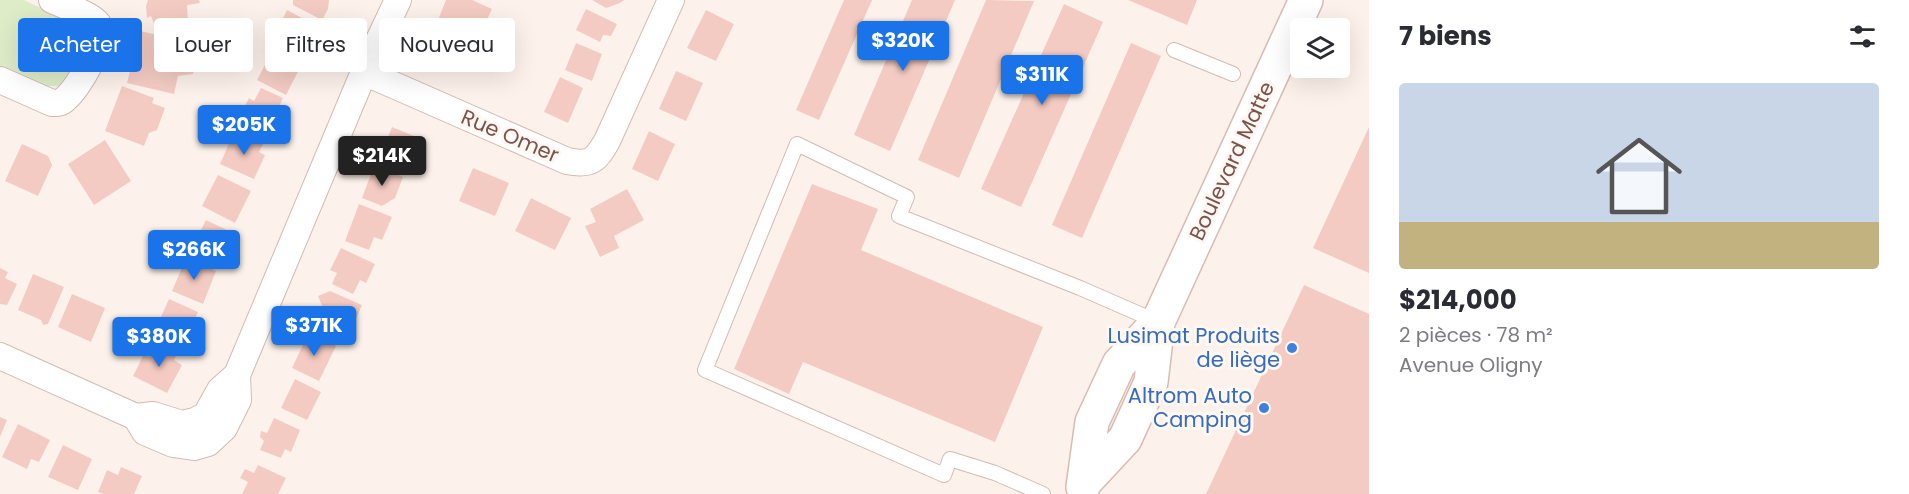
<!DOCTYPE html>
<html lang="fr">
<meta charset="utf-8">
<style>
:root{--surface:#fff;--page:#f2f2f3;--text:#2b2b33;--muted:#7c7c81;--accent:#1a73e8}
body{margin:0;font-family:Poppins,sans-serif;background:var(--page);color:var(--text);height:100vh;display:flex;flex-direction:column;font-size:22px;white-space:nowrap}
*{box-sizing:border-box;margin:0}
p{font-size:20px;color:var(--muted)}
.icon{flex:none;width:33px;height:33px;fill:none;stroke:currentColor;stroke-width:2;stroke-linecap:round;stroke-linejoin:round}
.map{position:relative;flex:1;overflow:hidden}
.details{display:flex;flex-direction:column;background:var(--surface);width:540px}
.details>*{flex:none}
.hud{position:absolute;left:18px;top:18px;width:570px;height:54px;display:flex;gap:12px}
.buttons{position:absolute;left:1290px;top:18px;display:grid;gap:12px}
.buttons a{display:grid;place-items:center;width:60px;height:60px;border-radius:6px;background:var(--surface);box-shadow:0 6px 24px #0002;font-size:30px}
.price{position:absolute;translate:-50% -51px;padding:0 14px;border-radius:6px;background:var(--accent);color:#fff;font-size:20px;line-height:39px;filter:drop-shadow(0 2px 3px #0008)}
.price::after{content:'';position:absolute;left:50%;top:36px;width:18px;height:14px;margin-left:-9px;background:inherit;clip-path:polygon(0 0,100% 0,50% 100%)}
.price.on{background:#222;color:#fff}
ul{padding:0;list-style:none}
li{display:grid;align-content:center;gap:12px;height:318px;padding:0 30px}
li span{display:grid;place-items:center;height:186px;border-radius:6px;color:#555}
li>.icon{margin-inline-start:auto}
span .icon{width:108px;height:108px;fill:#fffc;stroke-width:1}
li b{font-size:26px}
h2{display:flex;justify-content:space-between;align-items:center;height:72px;padding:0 30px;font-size:26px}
.chip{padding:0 21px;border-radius:6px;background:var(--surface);box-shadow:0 6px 24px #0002;font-size:21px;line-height:54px}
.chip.on{background:var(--accent);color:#fff}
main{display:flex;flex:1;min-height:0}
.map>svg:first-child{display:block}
</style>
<main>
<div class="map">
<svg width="1369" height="494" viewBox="0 0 1369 494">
<rect width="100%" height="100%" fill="#fdf2eb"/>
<!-- green -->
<path fill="#deecc8" d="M 0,0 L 24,0 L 70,22 L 82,39 L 67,78 L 59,86 L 46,86 L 0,66 Z"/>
<!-- building -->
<path fill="#f3cbc2" d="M 148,0 L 199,0 L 200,3 L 187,5 L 188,23 L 155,26 L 151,16 L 147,18 L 146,6 Z
M 293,0 L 329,0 L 328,9 L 322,20 L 293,5 Z
M 446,0 L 472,0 L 492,9 L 477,42 L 436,25 Z
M 592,0 L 624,0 L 620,3 L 606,8 Z
M 844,0 L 872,0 L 819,120 L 796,110 Z
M 912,0 L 955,0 L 890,151 L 854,135 Z
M 986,0 L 1034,1 L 959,178 L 918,160 Z
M 1128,0 L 1197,0 L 1187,25 Z
M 1064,4 L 1103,22 L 1021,207 L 981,189 Z
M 586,9 L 617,24 L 611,36 L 603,35 L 600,42 L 576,30 Z
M 287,10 L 319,27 L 305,55 L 273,38 Z
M 706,10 L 734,24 L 716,61 L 687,48 Z
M 140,31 L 180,40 L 176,55 L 196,60 L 193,74 L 178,76 L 174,94 L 127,83 Z
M 431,31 L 457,43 L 446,67 L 420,56 Z
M 576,43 L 602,54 L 592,81 L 565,70 Z
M 1131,43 L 1161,56 L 1082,238 L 1052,225 Z
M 282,49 L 304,60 L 286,95 L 257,80 L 267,61 L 275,64 Z
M 676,71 L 703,83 L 686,121 L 659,109 Z
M 560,77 L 583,88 L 568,123 L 544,112 Z
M 122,86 L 154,98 L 152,103 L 165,108 L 157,130 L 149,133 L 144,146 L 105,131 Z
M 261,88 L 283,98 L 277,111 L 282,111 L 269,137 L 237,121 L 249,98 L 254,101 Z
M 392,127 L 419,138 L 411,156 L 402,159 L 398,164 L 380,157 Z
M 1369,127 L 1369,273 L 1313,248 Z
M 649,131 L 675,144 L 658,181 L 632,169 Z
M 246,133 L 264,142 L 259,152 L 265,155 L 254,179 L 220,164 L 230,141 L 240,146 Z
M 105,140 L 131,181 L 94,205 L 68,164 Z
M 22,144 L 48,156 L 52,165 L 38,196 L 5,181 Z
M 374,166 L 403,177 L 395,198 L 382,206 L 362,198 Z
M 473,168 L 509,183 L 495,216 L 459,201 Z
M 218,175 L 251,191 L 235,223 L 202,206 Z
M 812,184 L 878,209 L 861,250 L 1043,327 L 995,442 L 803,362 L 789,394 L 734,369 Z
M 627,189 L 644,220 L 614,236 L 619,248 L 600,257 L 585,226 L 596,222 L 590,209 Z
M 531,198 L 571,218 L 555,250 L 515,231 Z
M 359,204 L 392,217 L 382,240 L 374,237 L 369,250 L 345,241 Z
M 206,220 L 233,233 L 218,265 L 190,252 Z
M 341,248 L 375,264 L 366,283 L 360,280 L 353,294 L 332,284 L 337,273 L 330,270 Z
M 186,258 L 216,271 L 203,304 L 172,291 Z
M 0,268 L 8,272 L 5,278 L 17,284 L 7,305 L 0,304 Z
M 33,274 L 64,287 L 48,324 L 43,325 L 41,320 L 18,310 Z
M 1304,285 L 1369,314 L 1369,494 L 1206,494 Z
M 330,291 L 362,305 L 353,326 L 343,326 L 338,337 L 315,326 L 323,308 L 318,296 Z
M 72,294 L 105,308 L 91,342 L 58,327 Z
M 169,299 L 198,312 L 194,321 L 197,325 L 187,348 L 154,332 Z
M 309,332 L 336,346 L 319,381 L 292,368 Z
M 157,341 L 178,352 L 174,360 L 182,365 L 167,393 L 133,376 L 144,354 L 149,357 Z
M 295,379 L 321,392 L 307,420 L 281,408 Z
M 0,417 L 7,420 L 0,437 Z
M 274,418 L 300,430 L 291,452 L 285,449 L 281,458 L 260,450 L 264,441 L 260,437 L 261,431 L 267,433 Z
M 18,424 L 50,440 L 39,462 L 31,459 L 27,469 L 2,457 Z
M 63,445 L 92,459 L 78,490 L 48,477 Z
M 258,465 L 286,478 L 278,494 L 242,494 L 248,482 L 240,478 L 245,469 L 254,473 Z
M 121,467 L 142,476 L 134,494 L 104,494 L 98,492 L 107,470 L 118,475 Z"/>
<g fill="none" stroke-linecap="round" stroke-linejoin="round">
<!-- service casing -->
<g stroke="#d3bab2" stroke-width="16">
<path id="service" d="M 1174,50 L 1233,74
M 1043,494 L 995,473 L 950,459 L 944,475 L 705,370 L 797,144 L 907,197 L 899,216 L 1080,288 L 1158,322"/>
</g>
<!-- minor casing -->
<g stroke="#d3bab2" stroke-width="28">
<path id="minor" d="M 364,72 L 567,161 C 591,166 596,160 607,141 L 671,0
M 0,80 L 52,103 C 57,103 61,103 65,99 C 78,89 107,40 98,24 C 92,15 63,5 52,0
M 0,356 L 136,417 L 153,415 L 182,424 L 195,421 L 206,415 L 220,390 L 237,375
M 136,417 L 145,432 L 173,444 L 194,447 L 208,443 L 224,428 L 238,400 L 237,375 L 364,72 L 398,0"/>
</g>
<!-- secondary casing -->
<g stroke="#d8bbb2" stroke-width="36">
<path id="secondary" d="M 1084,483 L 1125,439 L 1151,382 L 1158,322 L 1306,0
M 1083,487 L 1092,422 L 1119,364 L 1158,322"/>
</g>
<!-- service -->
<use href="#service" stroke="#fff" stroke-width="14"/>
<!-- minor -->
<use href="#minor" stroke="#fff" stroke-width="26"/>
<!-- secondary -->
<use href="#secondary" stroke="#fff" stroke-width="33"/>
</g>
<!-- markers -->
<g fill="#3f7fe0" stroke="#fff7f2" stroke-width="2">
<circle cx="1292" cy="348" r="6"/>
<circle cx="1264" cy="408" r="6"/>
</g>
<g text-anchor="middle" stroke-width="6" stroke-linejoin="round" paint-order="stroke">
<!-- street labels -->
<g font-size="21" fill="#7a534d" stroke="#fff7f2">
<text transform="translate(510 136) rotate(23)" y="7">Rue Omer</text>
<text transform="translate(1232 161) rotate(-65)" y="7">Boulevard Matte</text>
</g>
<!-- shop labels -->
<g font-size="21" fill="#366cbe" stroke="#fff7f2" text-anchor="end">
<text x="1280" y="343">Lusimat Produits<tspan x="1280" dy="24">de liège</tspan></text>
<text x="1252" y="403">Altrom Auto<tspan x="1252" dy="24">Camping</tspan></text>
</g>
</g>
</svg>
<div class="buttons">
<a><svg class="icon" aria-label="layers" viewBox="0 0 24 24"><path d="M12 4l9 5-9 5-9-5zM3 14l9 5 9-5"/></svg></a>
</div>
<b class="price" style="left:903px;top:72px">$320K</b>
<b class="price" style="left:1042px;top:106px">$311K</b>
<b class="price" style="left:244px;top:156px">$205K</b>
<b class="price on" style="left:382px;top:187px">$214K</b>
<b class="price" style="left:194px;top:281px">$266K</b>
<b class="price" style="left:314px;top:357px">$371K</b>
<b class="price" style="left:159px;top:368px">$380K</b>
<div class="hud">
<a class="chip on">Acheter</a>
<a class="chip">Louer</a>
<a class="chip">Filtres</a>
<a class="chip">Nouveau</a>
</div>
</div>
<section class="details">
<h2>7 biens<svg class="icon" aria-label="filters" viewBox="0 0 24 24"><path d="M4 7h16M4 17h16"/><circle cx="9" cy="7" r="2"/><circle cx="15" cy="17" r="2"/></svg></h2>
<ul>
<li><span style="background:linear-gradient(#c9d6e8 75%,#c2b280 0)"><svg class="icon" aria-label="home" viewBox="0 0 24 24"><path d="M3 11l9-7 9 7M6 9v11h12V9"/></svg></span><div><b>$214,000</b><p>2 pièces · 78 m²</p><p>Avenue Oligny</p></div></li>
</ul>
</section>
</main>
